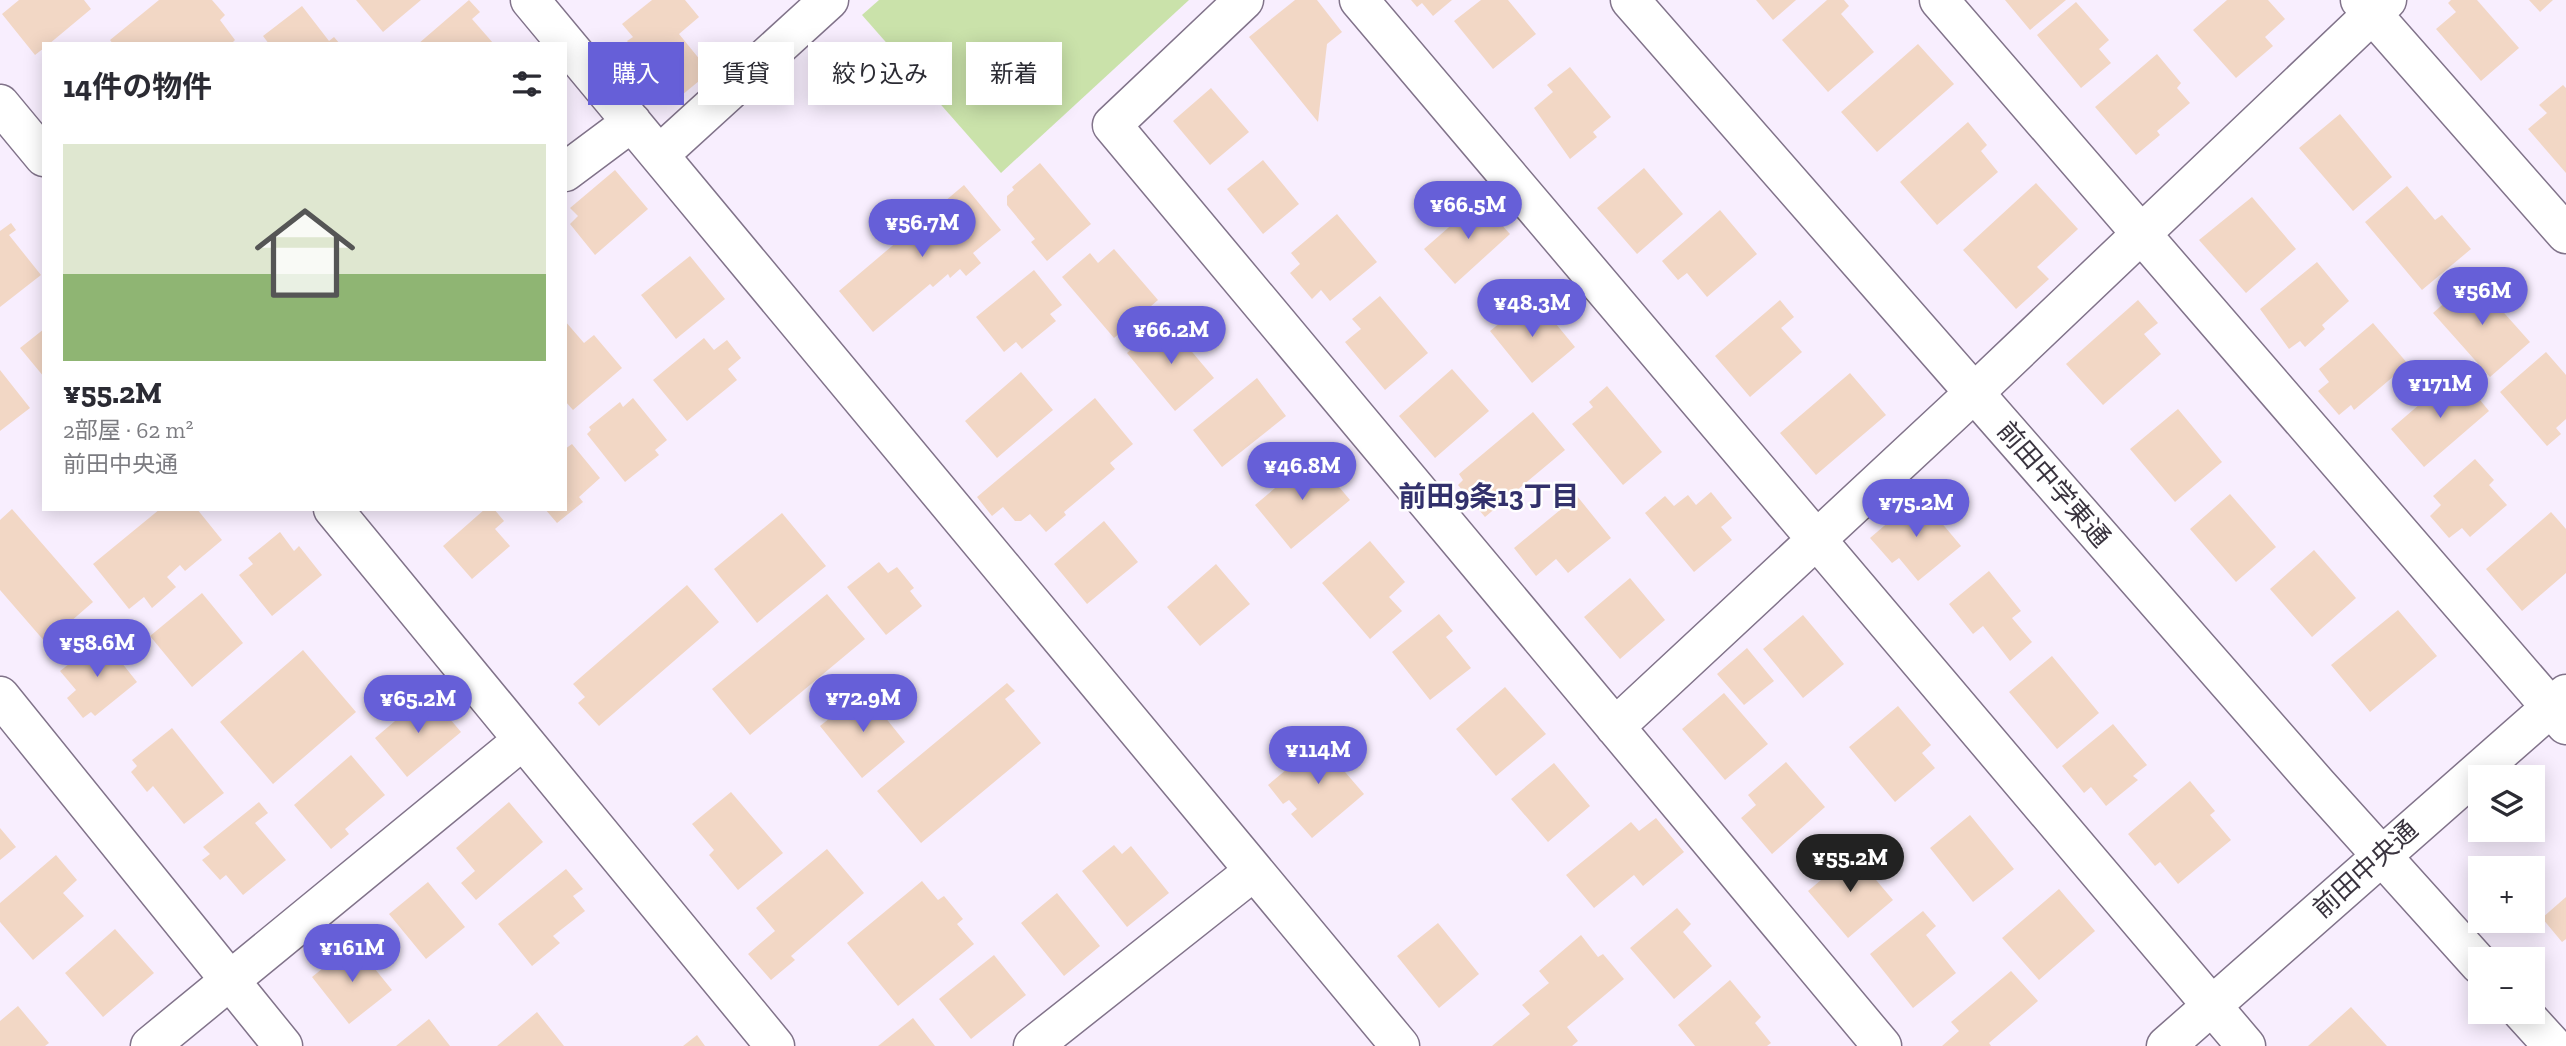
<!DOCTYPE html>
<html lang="ja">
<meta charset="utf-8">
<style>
:root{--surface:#fff;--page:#f7f7f7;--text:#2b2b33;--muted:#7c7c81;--line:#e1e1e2;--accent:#665fd8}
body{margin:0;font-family:"Zilla Slab","Noto Sans JP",serif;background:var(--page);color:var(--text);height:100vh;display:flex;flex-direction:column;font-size:26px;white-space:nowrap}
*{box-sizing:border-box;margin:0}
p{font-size:23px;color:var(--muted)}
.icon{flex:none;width:38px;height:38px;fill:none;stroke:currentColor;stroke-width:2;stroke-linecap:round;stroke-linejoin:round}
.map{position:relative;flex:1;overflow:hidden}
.side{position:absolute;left:42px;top:42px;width:525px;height:469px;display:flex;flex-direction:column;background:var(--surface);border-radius:0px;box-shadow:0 4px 18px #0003}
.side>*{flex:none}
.banner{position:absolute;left:588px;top:42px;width:665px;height:63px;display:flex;gap:14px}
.buttons{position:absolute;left:2468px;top:765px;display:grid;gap:14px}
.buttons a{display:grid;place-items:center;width:77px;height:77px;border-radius:0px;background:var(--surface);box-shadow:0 4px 18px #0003;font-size:35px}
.price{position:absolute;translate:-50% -60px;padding:0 16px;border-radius:24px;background:var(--accent);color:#fff;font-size:23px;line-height:46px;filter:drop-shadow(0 2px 4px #0008)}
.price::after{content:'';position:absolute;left:50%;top:42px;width:21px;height:16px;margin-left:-10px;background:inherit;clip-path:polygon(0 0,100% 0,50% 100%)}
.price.selected{background:#222;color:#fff}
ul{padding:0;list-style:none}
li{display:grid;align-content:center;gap:14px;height:371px;padding:0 21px}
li+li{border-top:2px solid var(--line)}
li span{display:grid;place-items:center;height:217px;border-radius:0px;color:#555}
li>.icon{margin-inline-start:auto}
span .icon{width:126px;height:126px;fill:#fffc;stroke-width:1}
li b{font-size:30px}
h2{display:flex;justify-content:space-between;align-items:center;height:84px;padding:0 21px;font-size:30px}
.pill{padding:0 24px;border-radius:0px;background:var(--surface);box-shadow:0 4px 18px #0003;font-size:24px;line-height:63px}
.pill.selected{background:var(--accent);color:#fff}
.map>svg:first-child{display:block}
</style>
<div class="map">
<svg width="2566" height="1046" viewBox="0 0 2566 1046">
<rect width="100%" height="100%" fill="#f8eefe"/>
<!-- green -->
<path fill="#cae2aa" d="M 879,0 L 1189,0 L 1001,173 L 862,15 Z"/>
<!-- building -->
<path fill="#f2d7c5" d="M 19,0 L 84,0 L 91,9 L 49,44 L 44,44 L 44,48 L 35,55 L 2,14 Z
M 159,0 L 212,0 L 225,15 L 220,20 L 235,40 L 231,44 L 113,44 L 110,40 Z
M 356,0 L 421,0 L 383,32 Z
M 469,0 L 480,12 L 472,19 L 493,43 L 418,44 Z
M 652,0 L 685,0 L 699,17 L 679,34 L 710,72 L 671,104 L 661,103 L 639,76 L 648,69 L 627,41 L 633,37 L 622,24 Z
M 1295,0 L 1317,0 L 1342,32 L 1327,44 L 1318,122 L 1249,37 Z
M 1411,0 L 1452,0 L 1433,16 L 1422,3 L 1417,7 Z
M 1481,0 L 1508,0 L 1536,34 L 1493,69 L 1454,21 Z
M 1756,0 L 1796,0 L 1773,20 Z
M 1827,0 L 1844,0 L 1849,6 L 1841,14 L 1874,52 L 1828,92 L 1782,40 Z
M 2005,0 L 2066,0 L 2030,30 Z
M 2227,0 L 2268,0 L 2285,19 L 2265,37 L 2273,46 L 2236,78 L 2193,30 Z
M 2451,0 L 2477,0 L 2519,48 L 2481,81 L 2436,29 L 2456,12 L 2448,3 Z
M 2529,0 L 2553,0 L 2540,12 Z
M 2076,2 L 2109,40 L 2099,49 L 2111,63 L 2081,88 L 2037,35 Z
M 302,6 L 329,41 L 334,37 L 340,44 L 269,44 L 263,36 Z
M 1918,44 L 1954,84 L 1877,152 L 1841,112 Z
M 2157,54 L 2181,83 L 2177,88 L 2190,103 L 2157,131 L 2160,135 L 2136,155 L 2095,107 Z
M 1570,67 L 1611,117 L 1593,132 L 1597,137 L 1570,159 L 1534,108 L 1553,92 L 1547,85 Z
M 2563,85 L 2566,88 L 2566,173 L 2528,129 L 2547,113 L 2539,105 Z
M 1211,88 L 1249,132 L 1210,165 L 1173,121 Z
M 2340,114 L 2392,177 L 2353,211 L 2299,148 Z
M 1968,122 L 1987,145 L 1981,151 L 1998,172 L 1937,225 L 1900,182 Z
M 1263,160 L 1299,204 L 1263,234 L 1227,189 Z
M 1040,163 L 1091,224 L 1047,261 L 1031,242 L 1035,239 L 1007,205 L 1007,196 L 1014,190 L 1012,187 Z
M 1644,168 L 1683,214 L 1637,254 L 1597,208 Z
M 615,170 L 648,209 L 595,255 L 570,224 L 578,216 L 570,208 Z
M 2036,183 L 2078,229 L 2037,267 L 2049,279 L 2016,309 L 1963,250 Z
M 964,185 L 1001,230 L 973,253 L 981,263 L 966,276 L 960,269 L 950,278 L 948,274 L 933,287 L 930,284 L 873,332 L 839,291 Z
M 2407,186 L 2435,220 L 2442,215 L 2471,249 L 2422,290 L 2365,222 Z
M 1489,197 L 1496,205 L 1489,211 L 1510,234 L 1455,284 L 1424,249 L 1480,200 L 1482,202 Z
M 2252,197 L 2296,249 L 2246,293 L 2199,240 Z
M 1720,210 L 1757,254 L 1707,297 L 1687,273 L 1678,280 L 1662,261 Z
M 1337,214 L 1377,262 L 1330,301 L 1321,290 L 1312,299 L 1290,273 L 1300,264 L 1291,253 Z
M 11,223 L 16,230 L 9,235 L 41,275 L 0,307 L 0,231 Z
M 1114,249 L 1158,300 L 1114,338 L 1062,277 L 1090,253 L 1098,263 Z
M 690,256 L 725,299 L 676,339 L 641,295 Z
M 2317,262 L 2349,301 L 2322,325 L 2325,329 L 2305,347 L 2300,341 L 2289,349 L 2260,309 Z
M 1034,270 L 1062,305 L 1050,314 L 1056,321 L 1022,349 L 1016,342 L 1004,352 L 976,317 Z
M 2473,278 L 2530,342 L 2490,377 L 2433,313 Z
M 1380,296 L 1428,353 L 1385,390 L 1345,342 L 1361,329 L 1352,319 Z
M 1533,296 L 1575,347 L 1532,383 L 1490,331 Z
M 1780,300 L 1794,317 L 1781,328 L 1802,352 L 1750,397 L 1715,356 Z
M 2138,300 L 2158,323 L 2144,334 L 2161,354 L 2103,405 L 2066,364 Z
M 565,321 L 584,343 L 594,335 L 622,368 L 573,410 L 565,401 Z
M 1166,321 L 1214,378 L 1175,411 L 1127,353 Z
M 2373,323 L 2408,364 L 2354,410 L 2351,405 L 2339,415 L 2318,391 L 2329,382 L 2319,369 Z
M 44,329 L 44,377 L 20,348 Z
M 704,338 L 714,350 L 727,340 L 741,358 L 728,369 L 737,380 L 687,421 L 653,380 Z
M 2546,352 L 2566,375 L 2566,419 L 2556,428 L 2561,434 L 2547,446 L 2500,392 Z
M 1452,369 L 1489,411 L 1435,458 L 1399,416 Z
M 0,370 L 30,408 L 0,431 Z
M 1021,372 L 1053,410 L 997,458 L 965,421 Z
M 2457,372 L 2489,411 L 2424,467 L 2391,429 Z
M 1850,373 L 1886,415 L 1816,475 L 1780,433 Z
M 1257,378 L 1286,416 L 1222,467 L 1193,430 Z
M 1607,386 L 1662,452 L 1623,485 L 1572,424 L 1593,407 L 1589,402 Z
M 633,398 L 667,440 L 655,450 L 659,455 L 625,482 L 587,434 L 591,430 L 589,427 L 620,402 L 623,407 Z
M 1095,398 L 1133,444 L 1110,463 L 1115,469 L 1064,512 L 1066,515 L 1046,532 L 1030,514 L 1021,521 L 1015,521 L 1003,507 L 992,516 L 977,497 Z
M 2178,409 L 2222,462 L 2175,502 L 2130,449 Z
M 1533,412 L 1565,450 L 1485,517 L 1458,485 L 1463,480 L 1459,474 Z
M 572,444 L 600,478 L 579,497 L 583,502 L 557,523 L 545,509 L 565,509 L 565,449 Z
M 1313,456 L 1350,500 L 1291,549 L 1255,505 Z
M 2475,459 L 2494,480 L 2489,485 L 2507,505 L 2470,537 L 2462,528 L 2449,538 L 2430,516 L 2441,505 L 2433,496 Z
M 1711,492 L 1732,518 L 1721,527 L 1732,540 L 1694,572 L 1645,513 L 1665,496 L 1674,506 L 1688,495 L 1696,505 Z
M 2230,494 L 2276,547 L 2236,582 L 2190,529 Z
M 1577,496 L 1611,538 L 1568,573 L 1556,559 L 1536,576 L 1514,548 Z
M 1919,496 L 1961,546 L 1918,581 L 1899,558 L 1892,563 L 1870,538 Z
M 12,509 L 93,602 L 46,643 L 0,590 L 0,520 Z
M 160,509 L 197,509 L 222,540 L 185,571 L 180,565 L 167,577 L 176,587 L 152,608 L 144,597 L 129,609 L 93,564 Z
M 485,509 L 494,509 L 504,521 L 495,529 L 510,546 L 472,579 L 443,546 Z
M 2551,512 L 2566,529 L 2566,573 L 2522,611 L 2486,569 Z
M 782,513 L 826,566 L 757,623 L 714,569 Z
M 1104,521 L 1138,562 L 1087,604 L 1054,564 Z
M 280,532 L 294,551 L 299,546 L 322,575 L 272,616 L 239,575 L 253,564 L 248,558 Z
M 1370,541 L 1405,582 L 1389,597 L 1402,611 L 1370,639 L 1322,583 Z
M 2314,550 L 2356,598 L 2312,637 L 2270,589 Z
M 879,562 L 888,573 L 897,567 L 914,588 L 910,591 L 922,606 L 886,635 L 847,587 Z
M 1216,564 L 1250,604 L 1200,646 L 1167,607 Z
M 1989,571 L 2021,611 L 2012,618 L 2032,642 L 2010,661 L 1983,626 L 1973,634 L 1949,604 Z
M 1630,578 L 1665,620 L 1620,659 L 1584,617 Z
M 687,585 L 719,622 L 599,726 L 578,703 L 585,697 L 573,684 Z
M 202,593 L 243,643 L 192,687 L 150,636 Z
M 827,594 L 865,639 L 750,735 L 712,689 Z
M 2398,610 L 2437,656 L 2370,712 L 2331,665 Z
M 1439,614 L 1453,631 L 1446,637 L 1471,668 L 1430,700 L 1392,652 Z
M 1803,615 L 1844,664 L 1803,698 L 1763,649 Z
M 102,638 L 137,682 L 95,716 L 91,712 L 83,718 L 67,698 L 76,690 L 60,671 Z
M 1747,648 L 1774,681 L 1744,705 L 1717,674 Z
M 303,650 L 356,712 L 273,784 L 220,722 Z
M 2052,656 L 2099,713 L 2057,749 L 2009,692 Z
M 1007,683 L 1015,691 L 1005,699 L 1041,743 L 921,843 L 877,791 Z
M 1505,687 L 1546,734 L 1496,776 L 1456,729 Z
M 864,691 L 905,742 L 862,778 L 820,726 Z
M 428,693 L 461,732 L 407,777 L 375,738 Z
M 1724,693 L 1768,744 L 1725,780 L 1682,729 Z
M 1898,706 L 1931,745 L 1922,753 L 1935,768 L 1895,802 L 1849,747 Z
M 2113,724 L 2147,765 L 2133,776 L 2138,780 L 2106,806 L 2091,787 L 2084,793 L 2062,766 Z
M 172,728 L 224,793 L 184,824 L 153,786 L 147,792 L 131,772 L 137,766 L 132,760 Z
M 1330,733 L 1349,756 L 1339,765 L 1364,794 L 1312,838 L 1291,814 L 1297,809 L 1289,800 L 1283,804 L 1268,785 Z
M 351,755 L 385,795 L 345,829 L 349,834 L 331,849 L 294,805 Z
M 1786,762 L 1825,807 L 1772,854 L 1741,818 L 1756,805 L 1748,795 Z
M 1554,763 L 1590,806 L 1548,842 L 1511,799 Z
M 2190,781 L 2215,811 L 2210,815 L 2231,840 L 2178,884 L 2160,862 L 2155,866 L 2128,834 Z
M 731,792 L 783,853 L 738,890 L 709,855 L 714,850 L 692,824 Z
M 259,802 L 268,813 L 255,823 L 286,860 L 243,895 L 226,875 L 220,880 L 202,860 L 210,854 L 203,847 Z
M 509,802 L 543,842 L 476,900 L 461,883 L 475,871 L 456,848 Z
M 1970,815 L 2014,869 L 1973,902 L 1930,848 Z
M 1656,818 L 1684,852 L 1643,886 L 1634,875 L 1594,908 L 1566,875 L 1631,822 L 1639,831 Z
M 0,828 L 16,847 L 0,860 Z
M 1114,845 L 1122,854 L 1131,846 L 1169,893 L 1127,927 L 1082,871 Z
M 1849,848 L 1893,900 L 1848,938 L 1808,891 L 1834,869 L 1830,865 Z
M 827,849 L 864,893 L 791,956 L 795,960 L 771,980 L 748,954 L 775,931 L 756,908 Z
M 56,855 L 77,880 L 63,893 L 84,916 L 33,960 L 0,922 L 0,903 Z
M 566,869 L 583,889 L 573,896 L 585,911 L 553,936 L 560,943 L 532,966 L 498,924 Z
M 922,881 L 938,900 L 944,896 L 963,919 L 957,924 L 974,944 L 898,1006 L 847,943 Z
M 428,882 L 465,927 L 426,959 L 389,914 Z
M 2059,889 L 2095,931 L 2039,980 L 2002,938 Z
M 1057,893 L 1100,946 L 1064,976 L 1021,923 Z
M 2566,897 L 2566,939 L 2562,942 L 2542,918 Z
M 1677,908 L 1691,924 L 1683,932 L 1712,966 L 1674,999 L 1630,948 Z
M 1923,911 L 1936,926 L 1926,935 L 1956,973 L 1913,1008 L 1870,954 Z
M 1438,923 L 1479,974 L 1439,1008 L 1397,956 Z
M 115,929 L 154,973 L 103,1017 L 65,973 Z
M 1581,935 L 1598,957 L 1603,954 L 1624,979 L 1567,1027 L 1578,1041 L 1572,1046 L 1492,1046 L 1530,1014 L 1522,1005 L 1549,983 L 1539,971 Z
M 354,943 L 392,990 L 349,1024 L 312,977 Z
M 994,955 L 1026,995 L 971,1039 L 939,999 Z
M 2011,971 L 2038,1001 L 1989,1043 L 1991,1046 L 1942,1046 L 1959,1031 L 1951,1022 Z
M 1730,980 L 1761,1017 L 1755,1023 L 1771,1043 L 1767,1046 L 1695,1046 L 1678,1025 Z
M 18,1006 L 49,1043 L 45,1046 L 0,1046 L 0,1021 Z
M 2351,1007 L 2387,1046 L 2308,1046 Z
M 537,1012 L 564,1046 L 497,1046 Z
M 913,1018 L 935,1046 L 878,1046 Z
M 429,1019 L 450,1046 L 396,1046 Z
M 697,1035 L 705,1046 L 683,1046 Z"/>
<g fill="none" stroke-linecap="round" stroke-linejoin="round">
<!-- street casing -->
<g stroke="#81738a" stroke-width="41">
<path id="street" d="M 530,0 L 1400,1046
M 1244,0 L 1112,125 L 1882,1046
M 1359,0 L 2246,1046
M 1939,0 L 2566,725
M 2360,0 L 2566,234
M 0,104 L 44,157
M 659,155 L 829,0
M 565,172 L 632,122
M 333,509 L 775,1046
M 0,696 L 283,1046
M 1615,727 L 1974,393 L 2387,0
M 150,1046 L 523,740
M 1033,1046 L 1254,871"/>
</g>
<!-- secondary casing -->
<g stroke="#81738a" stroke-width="41">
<path id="secondary" d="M 1630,0 L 2317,784 L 2480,965
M 2522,1012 L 2553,1046
M 2166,1046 L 2566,694"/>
</g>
<!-- street -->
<use href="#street" stroke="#fff" stroke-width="38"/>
<!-- secondary -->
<use href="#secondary" stroke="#fff" stroke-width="38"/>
</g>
<g text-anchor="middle" stroke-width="5" stroke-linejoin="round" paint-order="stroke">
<!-- street labels -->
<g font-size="26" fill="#39333e" stroke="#fff">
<text transform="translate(2054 484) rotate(49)" y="9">前田中学東通</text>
<text transform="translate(2365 869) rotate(-42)" y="9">前田中央通</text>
</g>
<!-- neighbourhood labels -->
<g font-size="28" font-weight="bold" fill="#33316c" stroke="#fff">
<text x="1489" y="506">前田9条13丁目</text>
</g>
</g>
</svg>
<div class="buttons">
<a><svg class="icon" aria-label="layers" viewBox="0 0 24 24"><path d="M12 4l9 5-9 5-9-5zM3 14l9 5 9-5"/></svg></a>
<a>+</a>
<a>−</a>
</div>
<b class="price" style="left:1468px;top:241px">¥66.5M</b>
<b class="price" style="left:922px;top:259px">¥56.7M</b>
<b class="price" style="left:2482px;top:327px">¥56M</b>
<b class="price" style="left:1532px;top:339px">¥48.3M</b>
<b class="price" style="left:1171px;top:366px">¥66.2M</b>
<b class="price" style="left:2440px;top:420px">¥171M</b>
<b class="price" style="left:1302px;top:502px">¥46.8M</b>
<b class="price" style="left:1916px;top:539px">¥75.2M</b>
<b class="price" style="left:97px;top:679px">¥58.6M</b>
<b class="price" style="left:863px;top:734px">¥72.9M</b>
<b class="price" style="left:418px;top:735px">¥65.2M</b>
<b class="price" style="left:1318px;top:786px">¥114M</b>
<b class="price selected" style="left:1850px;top:894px">¥55.2M</b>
<b class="price" style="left:352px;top:984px">¥161M</b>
<div class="banner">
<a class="pill selected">購入</a>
<a class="pill">賃貸</a>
<a class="pill">絞り込み</a>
<a class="pill">新着</a>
</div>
<section class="side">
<h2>14件の物件<svg class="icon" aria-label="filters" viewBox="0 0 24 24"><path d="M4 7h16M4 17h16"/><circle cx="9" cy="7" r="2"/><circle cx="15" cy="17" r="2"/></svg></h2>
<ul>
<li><span style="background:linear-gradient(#dfe7d0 60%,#8fb573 0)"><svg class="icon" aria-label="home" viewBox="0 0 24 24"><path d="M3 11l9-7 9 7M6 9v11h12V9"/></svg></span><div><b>¥55.2M</b><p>2部屋 · 62 m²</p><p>前田中央通</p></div></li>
</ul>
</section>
</div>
